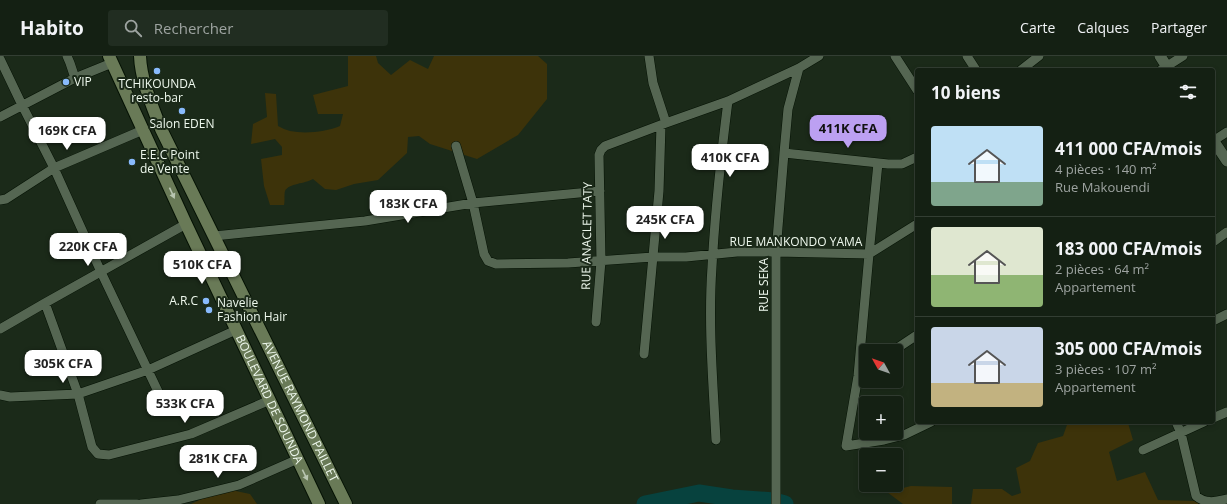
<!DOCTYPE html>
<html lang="fr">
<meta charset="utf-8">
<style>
:root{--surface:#142013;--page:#212d21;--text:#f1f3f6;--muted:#9da3a0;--line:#333e33;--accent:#bca0f2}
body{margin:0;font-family:"Open Sans",sans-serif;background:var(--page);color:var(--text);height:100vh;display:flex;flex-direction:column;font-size:15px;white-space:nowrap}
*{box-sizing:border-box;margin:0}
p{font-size:13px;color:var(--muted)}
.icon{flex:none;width:22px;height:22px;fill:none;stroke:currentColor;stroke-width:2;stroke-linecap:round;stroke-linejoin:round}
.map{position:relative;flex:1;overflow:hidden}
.side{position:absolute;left:915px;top:12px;width:300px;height:356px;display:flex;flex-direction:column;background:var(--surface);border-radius:4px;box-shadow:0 2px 6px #0003,0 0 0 1px var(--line)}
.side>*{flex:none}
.needle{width:26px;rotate:310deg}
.fabs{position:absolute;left:859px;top:288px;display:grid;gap:8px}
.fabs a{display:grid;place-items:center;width:44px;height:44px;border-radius:4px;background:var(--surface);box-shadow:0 2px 6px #0003,0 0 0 1px var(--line);font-size:20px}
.price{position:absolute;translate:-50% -34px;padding:0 9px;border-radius:8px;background:#fff;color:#222;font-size:13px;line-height:26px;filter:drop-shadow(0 1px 2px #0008)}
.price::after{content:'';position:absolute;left:50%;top:24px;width:12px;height:9px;margin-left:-6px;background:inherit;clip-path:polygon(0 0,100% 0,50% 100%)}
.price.on{background:var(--accent);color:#111}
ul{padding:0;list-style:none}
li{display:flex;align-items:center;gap:12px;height:100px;padding:0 16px}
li+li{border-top:1px solid var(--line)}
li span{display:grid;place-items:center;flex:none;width:112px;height:80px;border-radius:4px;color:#555}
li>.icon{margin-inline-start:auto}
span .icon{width:48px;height:48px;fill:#fffc;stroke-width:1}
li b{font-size:17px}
h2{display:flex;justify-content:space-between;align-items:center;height:48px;padding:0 16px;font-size:17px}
header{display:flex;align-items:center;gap:24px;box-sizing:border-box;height:56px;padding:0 20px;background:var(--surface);border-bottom:1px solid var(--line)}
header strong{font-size:19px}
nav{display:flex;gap:22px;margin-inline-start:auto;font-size:14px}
.search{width:280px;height:36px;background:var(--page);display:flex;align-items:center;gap:10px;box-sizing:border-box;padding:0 14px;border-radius:4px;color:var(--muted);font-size:15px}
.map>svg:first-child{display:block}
</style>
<header>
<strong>Habito</strong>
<div class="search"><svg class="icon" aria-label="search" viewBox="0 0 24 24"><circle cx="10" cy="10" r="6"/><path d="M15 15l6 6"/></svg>Rechercher</div>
<nav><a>Carte</a><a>Calques</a><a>Partager</a></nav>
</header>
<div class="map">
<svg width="1227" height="448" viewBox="0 0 1227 448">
<rect width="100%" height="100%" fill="#1b2a19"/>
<!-- grass -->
<path fill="#3d330a" d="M 348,0 L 376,0 L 378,7 L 391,19 L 410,4 L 428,13 L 434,0 L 538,0 L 547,8 L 547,43 L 518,79 L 477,103 L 430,88 L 419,80 L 408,81 L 407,97 L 378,124 L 354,128 L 336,134 L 325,133 L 313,123 C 305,128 289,127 285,135 C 284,139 285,145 284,149 L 270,149 L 264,130 L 261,103 L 282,99 L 282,91 L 275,83 L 251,88 L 253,68 L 267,61 L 265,37 L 276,38 L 278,70 C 282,72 286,74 290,75 C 305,78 326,76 340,70 L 343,58 L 318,58 L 313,39 L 348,30 Z
M 1068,366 L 1127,366 L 1128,367 L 1133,384 L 1109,396 L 1117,425 L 1145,416 L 1158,444 L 1195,445 L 1199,448 L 971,448 L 973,433 L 1002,433 L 1012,440 L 1021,437 L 1016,412 L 1030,405 L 1038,387 L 1063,380 Z
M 911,430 L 952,431 L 952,448 L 903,448 L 887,436 Z
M 231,434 L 250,438 L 257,448 L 191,448 L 208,440 Z"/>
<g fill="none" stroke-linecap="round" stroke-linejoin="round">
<!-- river -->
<path stroke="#07423e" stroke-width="17" d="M 645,448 L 699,437 L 732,442 L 774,445 L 785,448"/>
<!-- minor casing -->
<g stroke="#051204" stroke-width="10">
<path id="minor" d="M 67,0 L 70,7 L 75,22
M 649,0 L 653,27 L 666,67
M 895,0 L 917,34
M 967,0 L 976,14
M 0,3 L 22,49 L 54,112 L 101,216 L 164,348
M 1021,14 L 1039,0
M 1161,14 L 1183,0
M 0,61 L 75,22 L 112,7
M 1213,85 L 1227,76
M 456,90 L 473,147 L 484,198 L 488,205 L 496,208 L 568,207 L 653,201 L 686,201 L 737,196 L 776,196 L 869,198
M 784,97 L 888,108 L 902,108 L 917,101
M 878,107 L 869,198 L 858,320 L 846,390 L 884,384 L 904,379 L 931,366
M 0,144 L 6,143 L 54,112 L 143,74
M 214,180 L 365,165 L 473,147 L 600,135
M 1213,186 L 1227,176
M 869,198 L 917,168
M 45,247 L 78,338 L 92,391 L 98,398 L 109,399 L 191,378 L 270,344
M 1213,265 L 1227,258
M 596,266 L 601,205 L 599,99 L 601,94 L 605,90 L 666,67 L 728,45 L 799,12 L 819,0
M 0,273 L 45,247 L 186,168
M 893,295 L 917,279
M 644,298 L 659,135 L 661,69
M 0,339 L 10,341 L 78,338 L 148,314 L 236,274
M 1213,362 L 1227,356
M 1176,366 L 1181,377 L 1196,440 C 1206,448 1214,446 1227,443
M 716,384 C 713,326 708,268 712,211 C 715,156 721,100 728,45
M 1143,394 L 1204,366
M 100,448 L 137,448
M 141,448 L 178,444 L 239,429 L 298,403
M 776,448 L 776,196 L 784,97 L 788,53 L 799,12"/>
</g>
<!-- tertiary casing -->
<g stroke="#051204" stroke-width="12">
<path id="tertiary" d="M 1160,0 L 1169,14
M 1213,84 L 1227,105"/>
</g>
<!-- secondary casing -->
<g stroke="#051204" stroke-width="14">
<g id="secondary">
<path id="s1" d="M 109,0 L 186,168 L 319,448"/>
<path id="s2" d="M 140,0 C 141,25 152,49 161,73 L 346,448"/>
</g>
</g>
<!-- minor -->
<use href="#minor" stroke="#556652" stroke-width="9"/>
<!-- tertiary -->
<use href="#tertiary" stroke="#556652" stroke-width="11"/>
<!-- secondary -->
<use href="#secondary" stroke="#697a57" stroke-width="12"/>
</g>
<!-- one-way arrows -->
<defs><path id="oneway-solid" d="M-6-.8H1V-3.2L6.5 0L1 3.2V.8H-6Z"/></defs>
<g fill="#b9c6b1">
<use href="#oneway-solid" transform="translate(172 137) rotate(65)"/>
<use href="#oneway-solid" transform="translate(305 419) rotate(64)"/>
</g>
<!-- markers -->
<g fill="#88bafc" stroke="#1b2a19" stroke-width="1.5">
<circle cx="157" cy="15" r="4"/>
<circle cx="66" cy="26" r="4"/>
<circle cx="182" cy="55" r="4"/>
<circle cx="132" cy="106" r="4"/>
<circle cx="206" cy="245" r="4"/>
<circle cx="209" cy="254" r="4"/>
</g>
<g text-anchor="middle" stroke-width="4" stroke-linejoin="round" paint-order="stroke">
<!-- poi labels -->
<g font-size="12" fill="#eef8ed" stroke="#1b2a19" text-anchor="start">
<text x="74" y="30">VIP</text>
<text x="157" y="32" text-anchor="middle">TCHIKOUNDA<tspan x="157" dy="14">resto-bar</tspan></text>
<text x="182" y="72" text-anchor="middle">Salon EDEN</text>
<text x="140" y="103">E.E.C Point<tspan x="140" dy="14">de Vente</tspan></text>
<text x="198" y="249" text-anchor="end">A.R.C</text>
<text x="217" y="251">Navelie<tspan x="217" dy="14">Fashion Hair</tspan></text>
</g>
<!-- street labels -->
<g font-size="12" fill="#eef8ed" stroke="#1b2a19">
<text transform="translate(587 180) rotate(-89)" y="4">RUE ANACLET TATY</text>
<text x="796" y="190">RUE MANKONDO YAMA</text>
<text transform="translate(764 229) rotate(-90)" y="4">RUE SEKA</text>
<text dy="4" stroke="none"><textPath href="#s1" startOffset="379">BOULEVARD DE SOUNDA</textPath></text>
<text dy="4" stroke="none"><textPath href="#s2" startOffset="391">AVENUE RAYMOND PAILLET</textPath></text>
</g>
</g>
</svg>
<div class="fabs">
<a><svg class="needle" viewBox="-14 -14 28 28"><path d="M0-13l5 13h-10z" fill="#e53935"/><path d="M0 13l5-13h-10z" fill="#9da3a0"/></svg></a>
<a>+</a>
<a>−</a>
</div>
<b class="price on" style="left:848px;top:93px">411K CFA</b>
<b class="price" style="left:67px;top:95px">169K CFA</b>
<b class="price" style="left:730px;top:122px">410K CFA</b>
<b class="price" style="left:408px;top:168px">183K CFA</b>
<b class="price" style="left:665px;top:184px">245K CFA</b>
<b class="price" style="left:88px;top:211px">220K CFA</b>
<b class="price" style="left:202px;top:229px">510K CFA</b>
<b class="price" style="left:63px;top:328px">305K CFA</b>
<b class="price" style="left:185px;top:368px">533K CFA</b>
<b class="price" style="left:218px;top:423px">281K CFA</b>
<section class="side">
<h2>10 biens<svg class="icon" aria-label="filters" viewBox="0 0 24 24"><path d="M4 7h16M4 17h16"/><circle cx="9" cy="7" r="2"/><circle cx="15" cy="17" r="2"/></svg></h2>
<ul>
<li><span style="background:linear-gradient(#bfe0f5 70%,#7fa58c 0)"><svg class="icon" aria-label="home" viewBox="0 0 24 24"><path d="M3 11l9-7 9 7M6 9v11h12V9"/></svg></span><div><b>411 000 CFA/mois</b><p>4 pièces · 140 m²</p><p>Rue Makouendi</p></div></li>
<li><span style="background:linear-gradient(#dfe7d0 60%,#8fb573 0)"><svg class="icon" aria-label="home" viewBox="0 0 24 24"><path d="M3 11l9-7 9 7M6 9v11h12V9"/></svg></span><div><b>183 000 CFA/mois</b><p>2 pièces · 64 m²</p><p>Appartement</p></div></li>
<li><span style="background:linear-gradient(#c9d6e8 70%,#c2b280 0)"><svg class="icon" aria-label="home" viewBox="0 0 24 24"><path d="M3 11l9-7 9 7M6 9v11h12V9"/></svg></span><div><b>305 000 CFA/mois</b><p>3 pièces · 107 m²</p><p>Appartement</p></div></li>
</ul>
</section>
</div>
